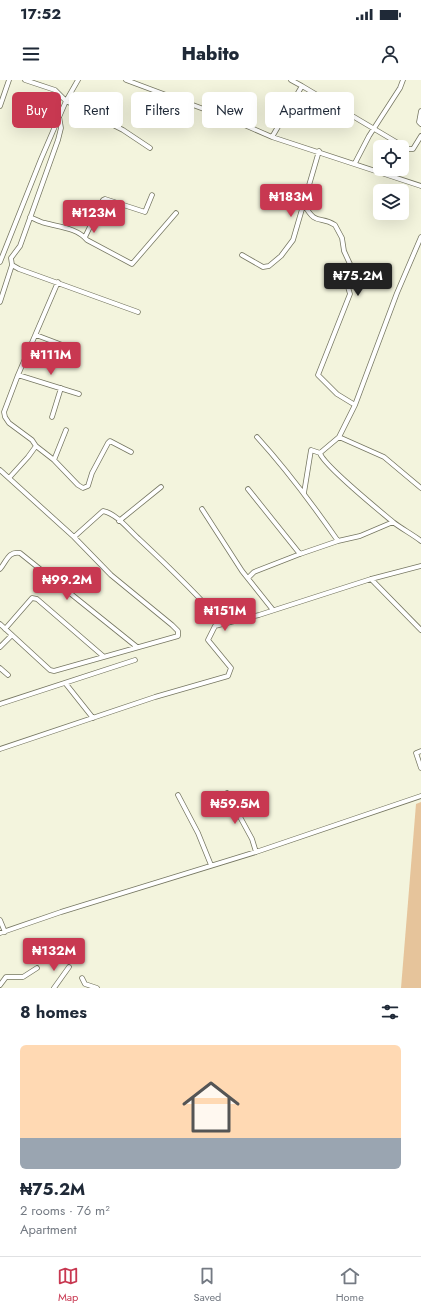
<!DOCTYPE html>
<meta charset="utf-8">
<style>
:root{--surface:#fff;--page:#f2f2f3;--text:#1f2937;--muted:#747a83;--line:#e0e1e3;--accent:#c83851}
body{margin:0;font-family:Jost,sans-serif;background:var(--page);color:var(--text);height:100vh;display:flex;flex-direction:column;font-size:15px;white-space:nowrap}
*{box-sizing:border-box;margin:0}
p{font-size:13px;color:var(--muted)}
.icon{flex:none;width:22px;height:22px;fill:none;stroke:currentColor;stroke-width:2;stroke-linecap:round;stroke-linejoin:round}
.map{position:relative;height:908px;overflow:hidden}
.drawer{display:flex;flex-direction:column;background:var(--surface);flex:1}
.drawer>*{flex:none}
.hud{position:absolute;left:12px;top:12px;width:397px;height:36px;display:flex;gap:8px}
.buttons{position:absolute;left:373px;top:60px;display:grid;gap:8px}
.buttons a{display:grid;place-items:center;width:36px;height:36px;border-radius:6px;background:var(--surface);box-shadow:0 4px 16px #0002;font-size:20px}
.price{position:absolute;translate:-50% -34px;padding:0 9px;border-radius:4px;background:var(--accent);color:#fff;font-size:13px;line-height:26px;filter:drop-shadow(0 1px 2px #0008)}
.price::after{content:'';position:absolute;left:50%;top:24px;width:12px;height:9px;margin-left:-6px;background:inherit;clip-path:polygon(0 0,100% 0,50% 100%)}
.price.current{background:#222;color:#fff}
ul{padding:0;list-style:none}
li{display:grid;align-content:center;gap:8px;height:212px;padding:0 20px}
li+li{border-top:1px solid var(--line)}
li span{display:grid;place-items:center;height:124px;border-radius:6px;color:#555}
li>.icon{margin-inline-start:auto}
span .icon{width:72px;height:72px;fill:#fffc;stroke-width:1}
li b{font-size:17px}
h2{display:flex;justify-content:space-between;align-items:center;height:48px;padding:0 20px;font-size:17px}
.chip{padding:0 14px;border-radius:6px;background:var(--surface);box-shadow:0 4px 16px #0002;font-size:14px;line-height:36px}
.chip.current{background:var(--accent);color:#fff}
.status{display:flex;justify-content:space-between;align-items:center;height:28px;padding:0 20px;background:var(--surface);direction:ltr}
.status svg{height:11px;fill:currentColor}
header{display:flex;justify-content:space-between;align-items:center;height:52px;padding:0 20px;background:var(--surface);font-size:18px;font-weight:800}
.tabs{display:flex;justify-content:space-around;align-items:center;height:56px;border-top:1px solid var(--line);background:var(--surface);font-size:11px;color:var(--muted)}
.tabs a{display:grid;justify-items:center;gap:2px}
.tabs .current{color:var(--accent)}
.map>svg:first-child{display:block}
</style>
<div class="status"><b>17:52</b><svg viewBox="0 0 49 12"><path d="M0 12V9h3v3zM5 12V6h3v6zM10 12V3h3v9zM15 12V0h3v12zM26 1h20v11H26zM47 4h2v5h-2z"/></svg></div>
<header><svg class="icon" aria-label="menu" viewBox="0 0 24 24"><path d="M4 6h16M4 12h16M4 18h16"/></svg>Habito<svg class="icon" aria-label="person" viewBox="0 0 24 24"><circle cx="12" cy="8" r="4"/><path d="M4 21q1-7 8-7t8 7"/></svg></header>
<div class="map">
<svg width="421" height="908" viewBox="0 0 421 908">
<rect width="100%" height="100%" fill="#f3f4dd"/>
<!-- green -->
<path fill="#e6c49b" d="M 421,722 L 421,908 L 401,908 L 416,724 Z"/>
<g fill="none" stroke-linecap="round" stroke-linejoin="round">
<!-- minor casing -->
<g stroke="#767762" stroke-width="5.5">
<path id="minor" d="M 25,0 L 55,10 L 66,21 L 78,0
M 126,0 L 233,40 L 272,57 L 421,106
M 302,6 L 408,69 L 413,69 L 421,56
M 0,26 L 9,0
M 421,31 L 419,42 L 421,44
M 272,57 L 302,6 L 291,0
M 355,83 L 369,56 L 400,8 L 403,0
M 304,124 C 316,147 320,135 335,145 L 342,158 L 344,171 L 350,184 L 344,193 L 350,214 L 318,295 L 337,314 L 355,325
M 30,137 C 35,139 40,142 45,143 C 59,147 77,148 87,160 L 132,184 L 176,133
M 85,157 L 103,120 L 105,119 L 145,132 L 152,115
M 421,157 L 397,213 L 355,325 L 339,357 L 320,373 C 323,385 380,431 393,442 C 402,449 412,454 421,461
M 242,175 L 263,187 L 269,186 L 281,176 L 293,160 L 319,71
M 0,182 L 41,79 L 66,21 L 123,50 L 150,68
M 12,185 L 19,189 L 138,232
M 58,202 L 18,295 L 4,332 L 5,337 L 9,343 L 32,360 L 36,366 L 54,380 L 78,405 L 83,408 L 88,406 L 92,393 L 108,363 L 110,361 L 131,372
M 0,222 L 12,185 L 11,178 L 20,166 L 58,60 L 61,48 L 59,36
M 36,255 L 73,269
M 18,295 L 79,314
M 52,337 L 61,308
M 257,357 C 287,390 313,425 338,461
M 339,357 L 384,377 L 421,408
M 54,380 L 66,350
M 0,390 L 74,457 L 111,495 L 172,545 L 178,551 L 178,556 L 54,591 L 50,590 L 0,544
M 9,398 L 28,377 L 36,366
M 248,409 L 300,474
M 304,413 L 311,370 L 320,373
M 202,429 L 242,491 L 273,530
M 119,441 L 161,407
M 74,457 L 103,431 C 117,434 128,449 139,459 C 168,486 197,514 223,544
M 0,489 C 7,481 8,471 20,473 L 137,567
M 249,497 L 254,492 L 300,474 L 338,461 L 360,456 L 393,442
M 371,499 L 421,550
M 5,549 L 32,518 L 37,519 L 103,576
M 0,567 L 12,555
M 0,588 L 8,595
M 66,604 L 93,638
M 0,624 L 135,580
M 0,669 L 155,617 L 228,596 L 231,588 L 208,560 L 215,546 L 259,535 L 371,499 L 421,486
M 421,671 L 416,673 L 421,688
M 227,713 L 252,759 L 256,772
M 178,715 L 198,753 L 211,785
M 0,840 L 5,852
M 0,853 L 61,832 L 256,772 L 421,716
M 82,898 L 85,904 L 97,908
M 0,905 L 6,897 L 23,897 L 37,888
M 54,908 L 69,887"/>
</g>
<!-- minor -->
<use href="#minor" stroke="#fff" stroke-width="4"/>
</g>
</svg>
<div class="buttons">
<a><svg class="icon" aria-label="locate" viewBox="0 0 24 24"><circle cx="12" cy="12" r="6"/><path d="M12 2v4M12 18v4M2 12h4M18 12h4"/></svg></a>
<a><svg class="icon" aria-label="layers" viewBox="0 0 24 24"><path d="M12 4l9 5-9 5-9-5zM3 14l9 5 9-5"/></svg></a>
</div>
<b class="price" style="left:291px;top:138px">₦183M</b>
<b class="price" style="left:94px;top:154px">₦123M</b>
<b class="price current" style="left:358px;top:217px">₦75.2M</b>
<b class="price" style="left:51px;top:296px">₦111M</b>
<b class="price" style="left:67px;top:521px">₦99.2M</b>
<b class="price" style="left:225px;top:552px">₦151M</b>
<b class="price" style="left:235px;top:745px">₦59.5M</b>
<b class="price" style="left:54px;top:892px">₦132M</b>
<div class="hud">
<a class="chip current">Buy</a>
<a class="chip">Rent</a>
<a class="chip">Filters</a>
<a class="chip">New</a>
<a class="chip">Apartment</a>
</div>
</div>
<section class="drawer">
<h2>8 homes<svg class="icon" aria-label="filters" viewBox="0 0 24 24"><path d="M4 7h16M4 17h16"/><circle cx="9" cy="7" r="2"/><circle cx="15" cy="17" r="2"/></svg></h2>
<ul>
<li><span style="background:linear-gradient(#ffd9b3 75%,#9aa5b1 0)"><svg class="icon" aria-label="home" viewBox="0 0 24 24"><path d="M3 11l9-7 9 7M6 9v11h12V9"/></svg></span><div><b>₦75.2M</b><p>2 rooms · 76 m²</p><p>Apartment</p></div></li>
</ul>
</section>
<nav class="tabs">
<a class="current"><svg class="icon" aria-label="map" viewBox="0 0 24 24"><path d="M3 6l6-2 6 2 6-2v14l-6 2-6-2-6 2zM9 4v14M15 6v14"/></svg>Map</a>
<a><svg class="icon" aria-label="saved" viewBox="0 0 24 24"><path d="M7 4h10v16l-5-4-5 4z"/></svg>Saved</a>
<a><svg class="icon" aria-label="home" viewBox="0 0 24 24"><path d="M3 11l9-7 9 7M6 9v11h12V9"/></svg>Home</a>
</nav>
